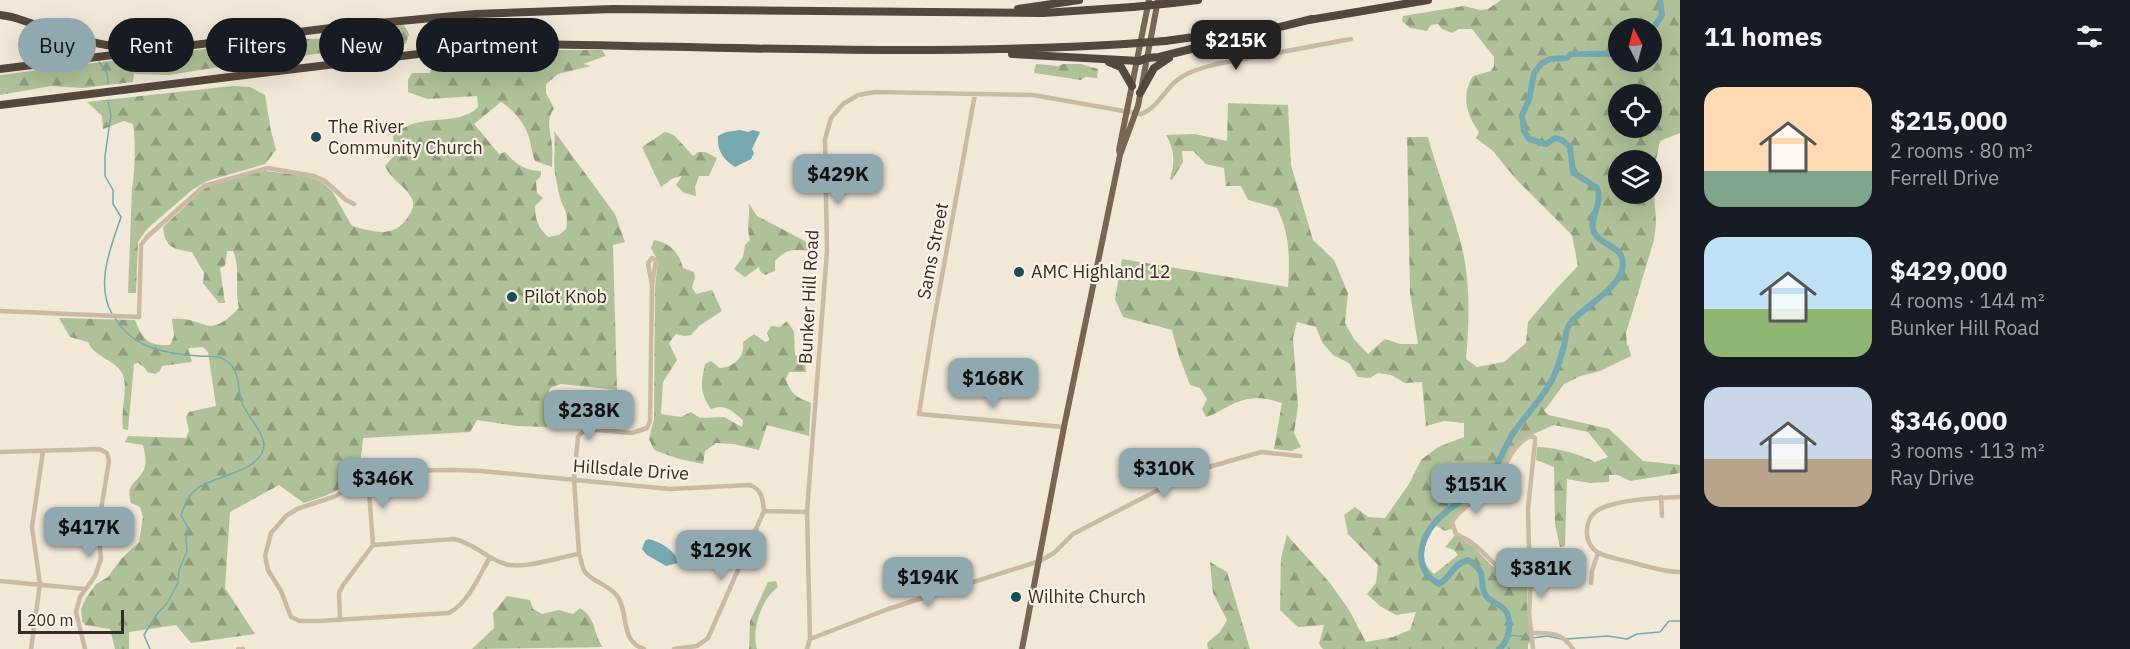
<!DOCTYPE html>
<meta charset="utf-8">
<style>
:root{--surface:#171b24;--page:#242831;--text:#f1f3f6;--muted:#9ea1a6;--accent:#90a8af}
body{margin:0;font-family:"IBM Plex Sans",sans-serif;background:var(--page);color:var(--text);height:100vh;display:flex;flex-direction:column;font-size:22px;white-space:nowrap}
*{box-sizing:border-box;margin:0}
p{font-size:20px;color:var(--muted)}
.icon{flex:none;width:33px;height:33px;fill:none;stroke:currentColor;stroke-width:2;stroke-linecap:round;stroke-linejoin:round}
.map{position:relative;flex:1;overflow:hidden}
.sheet{display:flex;flex-direction:column;background:var(--surface);width:450px}
.sheet>*{flex:none}
.hud{position:absolute;left:18px;top:18px;width:570px;height:54px;display:flex;gap:12px}
.needle{width:39px;rotate:354deg}
.controls{position:absolute;left:1608px;top:18px;display:grid;gap:12px}
.controls a{display:grid;place-items:center;width:54px;height:54px;border-radius:50%;background:var(--surface);box-shadow:0 6px 24px #0002;font-size:30px}
.scale{position:absolute;left:18px;bottom:15px;width:106px;box-sizing:border-box;padding-left:6px;border:3px solid #352c26;border-top:0;font-size:16px;line-height:21px;white-space:nowrap;color:#352c26;-webkit-text-stroke:4px #faf2e4;paint-order:stroke}
.price{position:absolute;translate:-50% -51px;padding:0 14px;border-radius:12px;background:var(--accent);color:#111;font-size:20px;line-height:39px;filter:drop-shadow(0 2px 3px #0008)}
.price::after{content:'';position:absolute;left:50%;top:36px;width:18px;height:14px;margin-left:-9px;background:inherit;clip-path:polygon(0 0,100% 0,50% 100%)}
.price.current{background:#222;color:#fff}
ul{padding:0;list-style:none}
li{display:flex;align-items:center;gap:18px;height:150px;padding:0 24px}
li span{display:grid;place-items:center;flex:none;width:168px;height:120px;border-radius:18px;color:#555}
li>.icon{margin-inline-start:auto}
span .icon{width:72px;height:72px;fill:#fffc;stroke-width:1}
li b{font-size:26px}
h2{display:flex;justify-content:space-between;align-items:center;height:72px;padding:0 24px;font-size:26px}
.chip{padding:0 21px;border-radius:27px;background:var(--surface);box-shadow:0 6px 24px #0002;font-size:21px;line-height:54px}
.chip.current{background:var(--accent);color:#111}
main{display:flex;flex:1;min-height:0}
.map>svg:first-child{display:block}
</style>
<main>
<div class="map">
<svg width="1680" height="649" viewBox="0 0 1680 649">
<defs>
<pattern id="forest-firs" width="22" height="20" patternUnits="userSpaceOnUse" patternTransform="scale(1.5)"><rect width="22" height="20" fill="#afc198"/><path d="M5 1l3.5 6h-7zM16 11l3.5 6h-7z" fill="#8f9d7c"/></pattern>
</defs>
<rect width="100%" height="100%" fill="#f2e8d8"/>
<!-- forest -->
<path fill="url(#forest-firs)" fill-rule="evenodd" d="M 1501,0 L 1680,0 L 1680,133 L 1660,141 L 1653,174 L 1656,223 L 1654,240 L 1626,333 L 1627,345 L 1629,347 L 1631,356 L 1600,371 L 1581,376 L 1564,384 L 1544,411 L 1549,415 L 1609,429 L 1643,461 L 1680,465 L 1680,473 L 1630,481 L 1618,475 L 1609,475 L 1609,482 L 1590,483 L 1567,479 L 1565,546 L 1560,547 L 1555,524 L 1554,467 L 1536,460 L 1537,447 C 1554,447 1580,454 1595,462 L 1608,457 L 1588,432 L 1554,425 L 1522,439 L 1493,482 L 1488,483 L 1451,524 L 1452,529 L 1445,531 L 1435,525 C 1425,540 1417,561 1434,574 L 1458,555 L 1454,550 L 1445,547 L 1455,535 L 1474,547 L 1492,566 L 1514,571 L 1528,580 L 1527,608 L 1531,639 L 1528,645 L 1528,649 L 1323,649 L 1319,644 L 1324,625 L 1298,627 L 1280,610 L 1281,558 L 1287,535 L 1330,583 L 1349,610 L 1366,642 L 1393,637 L 1410,630 L 1416,612 L 1396,615 L 1380,606 L 1367,594 L 1376,583 L 1378,565 L 1348,534 L 1344,515 L 1355,507 L 1368,517 L 1385,518 L 1409,484 L 1421,460 L 1438,447 L 1464,437 L 1464,423 L 1444,421 L 1426,426 L 1422,382 L 1405,383 L 1391,375 L 1378,373 L 1370,378 L 1358,377 L 1349,363 L 1333,355 L 1322,342 L 1316,327 L 1297,322 L 1293,338 L 1298,406 L 1294,433 L 1301,447 L 1291,451 L 1274,449 L 1282,403 C 1264,397 1249,396 1231,405 C 1222,409 1216,414 1206,417 L 1202,409 L 1207,399 L 1200,388 L 1190,385 L 1179,356 L 1172,330 L 1123,317 L 1115,299 L 1122,259 L 1288,287 C 1290,258 1290,235 1277,208 L 1248,200 L 1241,186 L 1226,186 L 1224,168 L 1206,164 L 1193,151 L 1182,151 L 1183,162 L 1172,180 L 1170,179 C 1175,162 1175,151 1166,135 L 1195,134 L 1227,141 L 1228,103 L 1288,105 L 1291,165 L 1313,240 L 1334,260 L 1348,293 L 1345,323 L 1354,339 L 1368,354 L 1385,339 L 1400,344 L 1418,344 L 1410,293 L 1407,137 L 1428,137 C 1439,179 1457,219 1465,262 C 1470,294 1469,327 1466,359 L 1477,367 L 1504,362 L 1526,343 L 1528,322 L 1556,289 L 1578,266 L 1572,235 L 1515,178 L 1493,151 L 1476,138 L 1479,132 C 1466,114 1461,95 1473,76 L 1491,71 L 1494,66 L 1494,57 L 1472,29 L 1459,29 L 1452,33 L 1442,29 L 1438,24 L 1431,25 L 1427,31 L 1410,28 L 1402,21 L 1403,16 L 1464,6 L 1480,10 L 1488,9 ZM 1618,28 L 1652,28 L 1652,62 L 1618,62 ZM 1618,94 L 1652,94 L 1652,128 L 1618,128 ZM 1618,160 L 1652,160 L 1652,194 L 1618,194 Z
M 404,25 L 409,34 L 406,44 L 314,54 L 258,64 L 225,66 L 169,75 L 134,74 L 133,82 L 83,88 L 51,86 L 0,95 L 0,75 L 275,40 L 339,38 L 354,33 L 378,31 L 390,26 Z
M 553,50 L 602,50 L 606,56 L 583,64 L 591,66 L 558,74 L 546,84 L 546,93 L 554,108 C 545,122 551,131 552,146 C 553,153 552,160 552,167 L 535,161 C 531,152 531,141 527,132 C 522,120 512,109 501,102 L 474,124 L 499,154 L 505,152 C 517,165 524,170 541,171 L 541,176 L 536,181 L 537,193 L 543,198 L 535,206 C 535,220 538,227 548,237 L 559,235 L 566,229 C 569,213 565,212 560,198 C 558,191 557,182 555,174 C 553,160 556,145 554,131 L 615,214 L 625,242 L 613,245 L 617,390 L 561,384 L 550,388 L 548,396 L 559,398 L 576,422 L 553,418 L 546,427 L 517,426 L 477,420 L 470,432 L 363,438 C 361,483 343,491 304,503 L 279,485 L 230,512 L 225,588 L 255,634 L 191,643 L 176,625 L 129,632 L 129,649 L 115,649 L 110,629 L 85,625 L 82,621 L 81,609 L 86,598 L 96,584 L 108,577 L 121,559 L 139,542 L 143,517 L 140,507 L 131,503 C 126,485 133,486 142,473 C 148,465 145,454 143,445 L 125,442 L 128,436 L 186,438 L 189,431 L 186,417 L 189,412 L 216,406 L 208,352 L 203,347 L 188,348 L 192,362 L 162,366 L 160,371 L 155,374 L 147,372 L 145,368 L 138,363 L 134,364 L 128,430 L 123,429 C 120,413 129,385 122,373 C 114,359 94,357 88,342 L 70,337 L 59,318 L 135,320 C 143,340 148,346 170,345 L 174,336 L 172,319 C 207,316 206,342 239,308 C 234,289 241,268 233,251 L 227,251 L 225,266 L 220,268 L 225,303 L 219,303 L 203,283 L 204,273 L 192,252 C 173,249 165,248 163,227 L 205,188 L 256,171 L 267,171 L 310,177 L 322,182 L 332,191 L 352,226 C 375,232 393,239 408,217 C 412,211 415,205 412,199 C 406,186 391,180 385,166 L 395,155 L 393,136 C 418,110 456,129 478,107 L 477,96 L 427,99 L 408,92 L 408,80 L 412,73 L 430,73 L 433,61 L 439,56 Z
M 1036,64 L 1058,66 L 1063,64 L 1081,64 L 1098,69 L 1097,78 L 1085,77 L 1081,80 L 1034,73 Z
M 232,86 L 250,87 L 265,95 L 271,131 L 276,150 L 265,164 L 207,181 L 192,190 L 147,229 L 138,242 L 136,293 L 128,293 L 132,189 C 135,169 136,144 133,124 L 124,121 L 103,129 L 102,116 L 87,102 Z
M 665,132 L 674,135 L 693,156 L 698,152 L 705,152 L 717,158 L 709,176 L 699,176 L 695,187 L 696,196 L 684,193 L 676,185 L 682,176 L 673,178 L 661,187 L 642,147 Z
M 749,204 L 757,216 L 805,241 L 810,246 L 809,251 C 794,249 786,249 775,261 L 775,271 L 765,275 L 760,271 L 759,267 L 745,277 L 734,269 L 743,257 L 745,245 L 750,240 C 746,227 750,217 749,204 Z
M 654,240 C 670,243 679,252 683,268 L 694,272 L 695,278 L 692,287 L 696,294 L 712,290 L 722,311 L 699,326 L 691,335 L 684,336 L 676,334 L 669,343 L 677,360 L 663,382 L 661,414 L 681,417 L 691,412 L 700,418 L 724,417 L 742,427 L 743,420 C 732,411 725,403 711,409 C 699,391 701,384 705,364 L 711,361 L 720,368 C 734,367 745,357 743,342 L 754,334 L 765,342 L 770,340 L 767,333 L 771,326 L 780,327 L 787,321 L 794,332 L 795,355 L 805,359 L 806,372 L 789,372 L 786,379 C 790,393 797,398 811,403 L 809,436 L 767,425 L 759,450 L 734,444 L 716,443 L 705,451 L 703,464 L 679,459 L 654,450 L 649,439 L 654,419 L 655,286 L 658,261 L 651,248 Z
M 1210,562 L 1227,572 L 1250,649 L 1208,649 L 1207,643 L 1220,632 L 1227,620 L 1213,593 Z
M 776,581 L 778,587 C 762,598 751,630 757,649 L 749,649 L 750,621 L 768,582 Z
M 507,596 L 530,600 L 533,609 L 542,614 L 559,610 L 573,614 L 580,608 C 598,620 592,633 603,647 L 472,649 L 494,628 L 493,613 Z"/>
<!-- water -->
<path fill="#76a8b0" d="M 740,130 L 748,132 L 753,130 L 760,132 L 752,149 L 754,153 L 751,159 L 735,167 C 723,159 717,151 718,136 L 726,132 Z
M 648,539 C 659,541 677,551 678,563 L 666,566 L 647,555 L 642,549 L 645,541 Z"/>
<g fill="none" stroke-linecap="round" stroke-linejoin="round">
<!-- stream -->
<path stroke="#76a8b0" stroke-width="1.5" d="M 99,62 L 107,73 L 108,84
M 108,102 L 111,115 L 105,156 L 105,176 L 113,190 L 113,204 L 121,217 C 111,247 95,283 112,314
M 115,318 C 132,348 167,354 199,356 C 213,357 221,354 232,366 C 241,377 237,393 243,405 C 248,417 264,433 264,445 C 263,473 208,476 194,491 C 187,497 184,507 181,515 L 189,530 L 186,538 L 187,551 L 179,570 L 178,583 L 167,603 L 157,614 L 144,635 L 150,649
M 1507,635 L 1529,637
M 1533,638 L 1547,636 L 1561,639
M 1566,639 L 1608,636 L 1627,639 L 1637,634 L 1660,632 L 1669,621 L 1680,621"/>
<!-- river -->
<path stroke="#76a8b0" stroke-width="6" d="M 1652,30 L 1662,15 L 1660,0
M 1499,649 C 1509,642 1513,620 1505,610 C 1500,604 1491,602 1486,596 C 1477,582 1490,573 1468,560 C 1451,565 1451,578 1439,584 C 1419,573 1417,553 1427,534 C 1441,507 1473,499 1490,476 C 1499,464 1504,448 1512,435 C 1525,415 1543,399 1554,376 C 1558,367 1561,356 1564,346 C 1566,337 1565,328 1572,321 C 1585,306 1622,287 1623,265 C 1623,244 1601,247 1594,232 C 1588,218 1604,203 1597,188 L 1573,172 L 1570,147 L 1562,140 L 1555,138 L 1546,144 L 1529,139 L 1524,131 L 1522,115 L 1529,100 L 1534,73 L 1542,63 L 1550,59 L 1567,58 L 1571,54 L 1618,54"/>
<!-- minor -->
<path stroke="#cab9a4" stroke-width="4.5" d="M 975,94 L 932,331 L 919,414 L 1064,427
M 0,311 L 139,317 L 141,245 L 147,237 L 204,186 L 268,168 L 314,176 L 325,181 L 346,200 L 354,204
M 1531,436 L 1535,438 L 1535,442 L 1528,509 L 1529,549 C 1493,580 1501,565 1472,543 C 1467,539 1461,537 1456,534 L 1452,522 C 1456,512 1484,494 1493,484 C 1506,469 1511,444 1531,436 Z
M 0,452 L 99,449 L 107,453 L 109,461 L 98,528 L 101,559 L 95,576 L 80,597 L 76,612 L 85,649
M 1661,497 L 1662,516
M 1680,497 C 1660,497 1615,500 1598,510 C 1583,519 1583,545 1599,553 C 1608,558 1620,559 1630,562 C 1647,566 1663,572 1680,572
M 373,545 L 454,539 C 474,543 486,558 505,564 C 523,570 559,557 579,554
M 1529,549 L 1531,581 L 1529,613 L 1533,649
M 490,557 C 479,576 469,602 449,613 L 318,621 L 300,621 L 291,617 L 281,591 L 268,570 L 265,556 L 271,533 L 286,516 L 297,509 L 336,496 L 357,482 L 376,474 L 387,471 L 451,470 L 481,471 L 670,489 L 750,485 C 762,490 763,499 764,511 L 807,512
M 0,581 L 85,589
M 1591,583 L 1592,571 L 1598,553
M 340,620 L 339,593 L 343,585 L 373,545 L 368,477
M 1532,633 C 1552,633 1561,632 1573,649
M 810,639 L 888,609 L 1040,561 L 1054,553 L 1073,534 L 1195,471 L 1261,452 L 1300,456
M 31,649 L 40,584 L 32,527 L 43,451
M 238,649 L 243,649
M 644,649 C 620,641 629,615 618,597 C 610,585 594,583 585,572 C 582,567 581,559 579,554 L 574,479 L 578,437 L 585,429 L 632,433 L 647,428 L 650,421 L 652,285 L 656,260 L 652,258 L 648,263 L 652,285
M 674,649 L 697,646 L 708,638 L 764,511
M 807,649 L 810,639 L 807,512 L 827,251 L 825,139 L 831,118 L 843,104 L 858,95 L 875,92 L 1033,95 L 1141,114 C 1156,109 1164,91 1176,81 C 1188,71 1203,68 1217,64 L 1351,39"/>
<!-- major -->
<path stroke="#786556" stroke-width="6" d="M 1120,155 L 1138,106 L 1158,0
M 1022,649 L 1064,427 L 1120,155 L 1119,150 L 1149,0"/>
<!-- highway -->
<path stroke="#56473c" stroke-width="8" d="M 1173,3 L 1198,0
M 1018,9 L 1079,0
M 0,15 L 12,17 C 51,29 93,47 134,48
M 1309,20 L 1428,0
M 1165,41 L 1253,29
M 1012,54 L 1139,61 L 1147,58 L 1159,57 L 1312,19
M 1109,62 L 1121,67 L 1132,86
M 0,69 L 347,26 L 475,14 L 613,9 L 1043,13 L 1133,7
M 1140,93 L 1154,68 L 1169,58
M 0,105 L 484,46 L 527,44 C 726,47 926,56 1125,44"/>
<!-- highway-bridge -->
<path stroke="#56473c" stroke-width="8" d="M 1133,7 L 1173,3
M 1125,44 L 1165,41"/>
</g>
<!-- markers -->
<g fill="#1a4d58" stroke="#faf2e4" stroke-width="2">
<circle cx="316" cy="137" r="6"/>
<circle cx="1019" cy="272" r="6"/>
<circle cx="512" cy="297" r="6"/>
<circle cx="1016" cy="597" r="6"/>
</g>
<g text-anchor="middle" stroke-width="4.5" stroke-linejoin="round" paint-order="stroke">
<!-- poi labels -->
<g font-size="18" fill="#352c26" stroke="#faf2e4" text-anchor="start">
<text x="328" y="133">The River<tspan x="328" dy="21">Community Church</tspan></text>
<text x="1031" y="278">AMC Highland 12</text>
<text x="524" y="303">Pilot Knob</text>
<text x="1028" y="603">Wilhite Church</text>
</g>
<!-- street labels -->
<g font-size="18" fill="#352c26" stroke="#faf2e4">
<text transform="translate(933 251) rotate(-79)" y="6">Sams Street</text>
<text transform="translate(809 297) rotate(-87)" y="6">Bunker Hill Road</text>
<text transform="translate(631 470) rotate(4)" y="6">Hillsdale Drive</text>
</g>
</g>
</svg>
<div class="controls">
<a><svg class="needle" viewBox="-14 -14 28 28"><path d="M0-13l5 13h-10z" fill="#e53935"/><path d="M0 13l5-13h-10z" fill="#9ea1a6"/></svg></a>
<a><svg class="icon" aria-label="locate" viewBox="0 0 24 24"><circle cx="12" cy="12" r="6"/><path d="M12 2v4M12 18v4M2 12h4M18 12h4"/></svg></a>
<a><svg class="icon" aria-label="layers" viewBox="0 0 24 24"><path d="M12 4l9 5-9 5-9-5zM3 14l9 5 9-5"/></svg></a>
</div>
<div class="scale">200 m</div>
<b class="price current" style="left:1236px;top:71px">$215K</b>
<b class="price" style="left:838px;top:205px">$429K</b>
<b class="price" style="left:993px;top:409px">$168K</b>
<b class="price" style="left:589px;top:441px">$238K</b>
<b class="price" style="left:1164px;top:499px">$310K</b>
<b class="price" style="left:383px;top:509px">$346K</b>
<b class="price" style="left:1476px;top:515px">$151K</b>
<b class="price" style="left:89px;top:558px">$417K</b>
<b class="price" style="left:721px;top:581px">$129K</b>
<b class="price" style="left:1541px;top:599px">$381K</b>
<b class="price" style="left:928px;top:608px">$194K</b>
<div class="hud">
<a class="chip current">Buy</a>
<a class="chip">Rent</a>
<a class="chip">Filters</a>
<a class="chip">New</a>
<a class="chip">Apartment</a>
</div>
</div>
<section class="sheet">
<h2>11 homes<svg class="icon" aria-label="filters" viewBox="0 0 24 24"><path d="M4 7h16M4 17h16"/><circle cx="9" cy="7" r="2"/><circle cx="15" cy="17" r="2"/></svg></h2>
<ul>
<li><span style="background:linear-gradient(#ffd9b3 70%,#7fa58c 0)"><svg class="icon" aria-label="home" viewBox="0 0 24 24"><path d="M3 11l9-7 9 7M6 9v11h12V9"/></svg></span><div><b>$215,000</b><p>2 rooms · 80 m²</p><p>Ferrell Drive</p></div></li>
<li><span style="background:linear-gradient(#bfe0f5 60%,#8fb573 0)"><svg class="icon" aria-label="home" viewBox="0 0 24 24"><path d="M3 11l9-7 9 7M6 9v11h12V9"/></svg></span><div><b>$429,000</b><p>4 rooms · 144 m²</p><p>Bunker Hill Road</p></div></li>
<li><span style="background:linear-gradient(#c9d6e8 60%,#b9a48a 0)"><svg class="icon" aria-label="home" viewBox="0 0 24 24"><path d="M3 11l9-7 9 7M6 9v11h12V9"/></svg></span><div><b>$346,000</b><p>3 rooms · 113 m²</p><p>Ray Drive</p></div></li>
</ul>
</section>
</main>
